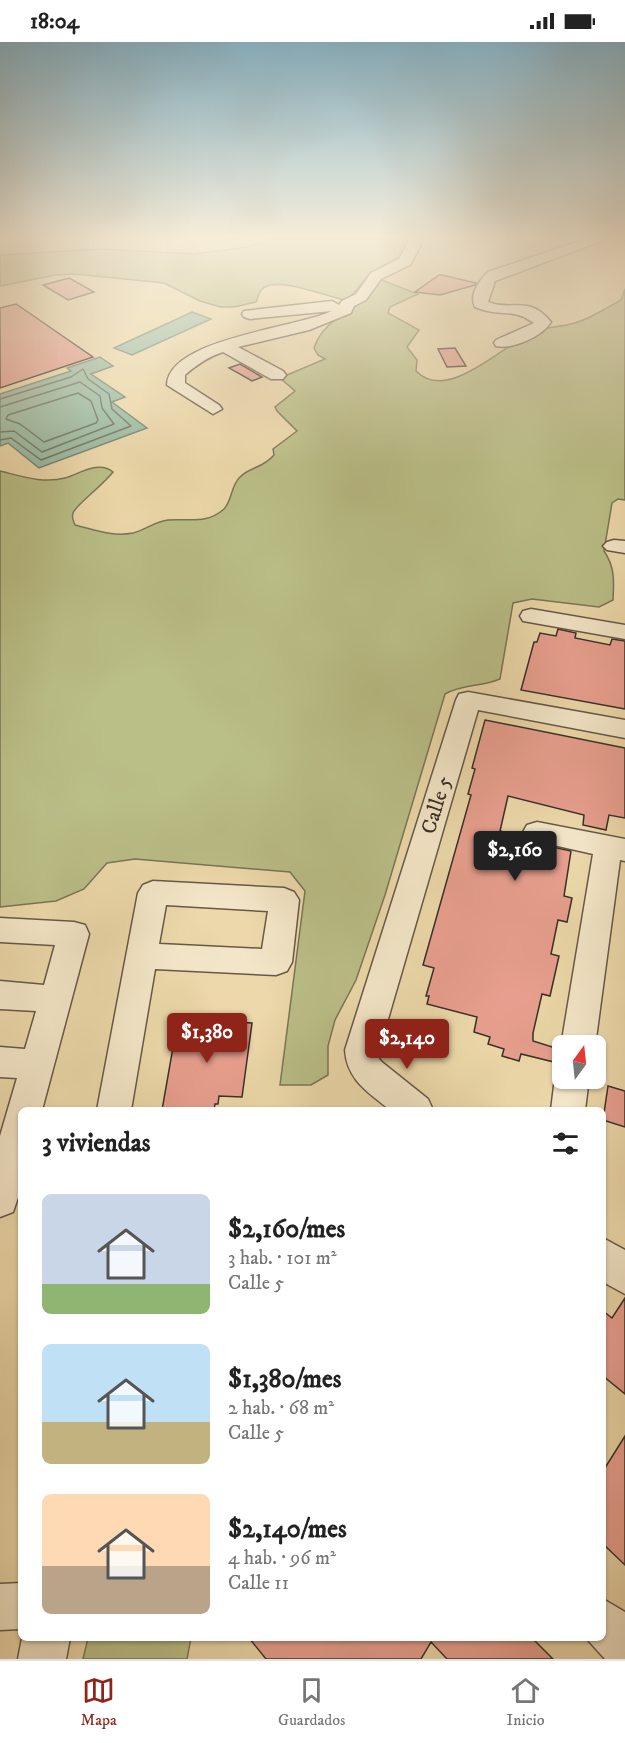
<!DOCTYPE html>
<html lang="es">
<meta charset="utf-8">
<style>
:root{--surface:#fff;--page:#f6f6f6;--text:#222;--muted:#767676;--line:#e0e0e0;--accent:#8f2418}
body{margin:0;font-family:"IM FELL DW Pica",serif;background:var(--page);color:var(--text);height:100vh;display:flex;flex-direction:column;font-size:22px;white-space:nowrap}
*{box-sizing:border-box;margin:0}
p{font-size:20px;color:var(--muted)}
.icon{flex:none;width:33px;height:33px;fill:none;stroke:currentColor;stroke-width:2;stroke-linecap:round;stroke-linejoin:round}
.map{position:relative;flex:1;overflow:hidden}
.sheet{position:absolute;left:18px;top:1065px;width:588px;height:534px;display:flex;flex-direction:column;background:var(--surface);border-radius:9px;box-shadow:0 2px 4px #0004}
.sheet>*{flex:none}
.needle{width:39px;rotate:15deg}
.tools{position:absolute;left:552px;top:993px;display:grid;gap:12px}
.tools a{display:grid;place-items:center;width:54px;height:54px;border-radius:9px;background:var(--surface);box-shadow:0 2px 4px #0004;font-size:30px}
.price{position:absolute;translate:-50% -51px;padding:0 14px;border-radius:6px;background:var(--accent);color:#fff;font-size:20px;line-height:39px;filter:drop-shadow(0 2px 3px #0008)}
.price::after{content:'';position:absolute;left:50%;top:36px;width:18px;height:14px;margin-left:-9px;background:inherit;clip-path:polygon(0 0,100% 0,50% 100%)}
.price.selected{background:#222;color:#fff}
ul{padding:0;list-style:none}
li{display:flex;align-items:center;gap:18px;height:150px;padding:0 24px}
li span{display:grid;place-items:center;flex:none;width:168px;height:120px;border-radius:9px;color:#555}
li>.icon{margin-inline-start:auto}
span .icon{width:72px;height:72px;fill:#fffc;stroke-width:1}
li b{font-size:26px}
h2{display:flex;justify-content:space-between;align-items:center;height:72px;padding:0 24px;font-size:26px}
.status{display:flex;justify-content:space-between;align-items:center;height:42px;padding:0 30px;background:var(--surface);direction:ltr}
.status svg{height:16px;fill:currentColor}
.menu{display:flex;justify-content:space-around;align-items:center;height:84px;border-top:2px solid var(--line);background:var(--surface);font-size:16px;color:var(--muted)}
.menu a{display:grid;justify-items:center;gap:3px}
.menu .selected{color:var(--accent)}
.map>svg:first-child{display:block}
</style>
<div class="status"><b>18:04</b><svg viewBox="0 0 49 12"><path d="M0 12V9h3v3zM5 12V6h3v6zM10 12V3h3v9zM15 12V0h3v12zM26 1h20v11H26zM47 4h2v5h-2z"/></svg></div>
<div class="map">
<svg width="625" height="1617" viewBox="0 0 625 1617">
<rect width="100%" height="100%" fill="#ecd8aa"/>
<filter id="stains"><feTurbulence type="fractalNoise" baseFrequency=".00333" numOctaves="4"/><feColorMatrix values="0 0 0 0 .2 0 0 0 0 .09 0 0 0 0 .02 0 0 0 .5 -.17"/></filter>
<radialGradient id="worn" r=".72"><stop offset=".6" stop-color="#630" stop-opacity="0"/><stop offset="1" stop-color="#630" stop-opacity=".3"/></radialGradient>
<!-- green -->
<path fill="#babe87" stroke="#7a7656" stroke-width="1.5" d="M 273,197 L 409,197 L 400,214 L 370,231 L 354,251 L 345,258 C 327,255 277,233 262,247 C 259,250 258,256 256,260 L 234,265 L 221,265 L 200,259 L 164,241 L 75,232 L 56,233 L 0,244 L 0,213 L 101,207 L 194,212 L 248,205 Z
M 379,237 L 418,252 L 390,265 L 388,271 L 419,288 L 407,305 L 417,318 L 416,329 C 448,362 503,302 534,290 C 546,285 559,285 571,282 C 588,278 605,267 621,258 L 625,247 L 625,458 L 618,457 L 612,461 L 604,509 C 615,525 614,539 613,558 L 599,565 L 532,557 L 513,561 L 500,637 C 481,645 463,642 445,652 L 385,853 L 356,938 L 335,978 L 328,1004 L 328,1033 L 311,1043 L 280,1043 L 305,849 L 290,830 L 135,817 L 107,821 L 84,847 L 56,859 L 0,865 L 0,429 C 21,434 43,442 65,436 C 79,432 99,418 113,430 C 103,443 81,459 74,469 C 71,474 73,478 75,483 C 95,488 113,495 133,491 C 145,488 156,479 168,478 C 189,476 206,483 224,467 C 232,459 231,443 240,435 C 251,424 262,427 274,413 L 273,407 L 297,389 L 277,369 L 275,365 L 295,349 L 280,336 L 325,317 L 318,313 L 314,306 C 326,270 364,271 379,237 Z
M 88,1596 L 191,1596 L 187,1617 L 83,1617 Z"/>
<!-- water -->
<path fill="#9abba3" stroke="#738371" stroke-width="1.5" d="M 192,270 L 211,277 L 132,313 L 114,306 Z
M 100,315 L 113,324 L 91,332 L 125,355 L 112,360 L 147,386 L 39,426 L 8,401 L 0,404 L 0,352 L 71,329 L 67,326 Z"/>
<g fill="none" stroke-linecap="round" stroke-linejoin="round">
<!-- shore -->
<path stroke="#6a7564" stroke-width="1.5" d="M 78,351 L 91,359 L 98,378 L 96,381 L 44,400 L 20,382 L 6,377 L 8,373 Z
M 0,357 L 71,335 L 83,327 L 88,337 L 109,352 L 112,367 L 131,384 L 41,418 L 11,396 L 0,398
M 0,365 L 80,340 L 100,354 L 102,366 L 114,382 L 42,410 L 14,389 L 0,390"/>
</g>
<!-- building -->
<path fill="#e89f8f" stroke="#392f26" stroke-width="1.5" d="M 439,233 L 442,233 L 476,241 L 475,243 L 440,253 L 415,250 Z
M 69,236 L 94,250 L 68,258 L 43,243 Z
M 16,262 L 22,266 L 93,315 L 0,346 L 0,266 Z
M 455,306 L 466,324 L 447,325 L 438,307 Z
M 240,322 L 262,335 L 252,339 L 229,326 Z
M 558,587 L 576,591 L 575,596 L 610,603 L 612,597 L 625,599 L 625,667 L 521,648 L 534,600 L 537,600 L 540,591 L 556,594 Z
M 485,678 L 625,706 L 625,776 L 609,773 L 606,788 L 583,783 L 584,773 L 508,754 L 500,789 L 523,795 L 526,799 L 571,809 L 564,854 L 572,856 L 567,880 L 558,878 L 551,912 L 559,914 L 550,954 L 542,952 L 533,991 L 533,999 L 562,1008 L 562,1022 L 521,1012 L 519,1019 L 502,1014 L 504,1007 L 488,1002 L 490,995 L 474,990 L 477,975 L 427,962 L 429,954 L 426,954 L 434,926 L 423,923 L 471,753 L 468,752 L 475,727 L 472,726 Z
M 178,977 L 252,981 L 242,1055 L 219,1054 L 218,1062 L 215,1062 L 214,1068 L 162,1068 Z
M 608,1044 L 625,1049 L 625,1085 L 603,1078 Z
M 625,1256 L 625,1352 L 603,1334 L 603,1269 L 612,1276 Z
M 625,1394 L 625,1523 L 603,1502 L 603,1429 Z
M 249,1596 L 532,1596 L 553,1617 L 447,1617 L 431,1600 L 421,1617 L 266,1617 Z"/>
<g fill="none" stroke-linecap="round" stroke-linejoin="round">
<!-- minor casing -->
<g stroke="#665947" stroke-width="3">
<path id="minor" d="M 410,197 L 424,197 L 410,223 L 381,237 L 366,258 L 354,264 L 351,271 L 309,288 L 238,305 L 283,329 L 286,333 L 283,337 L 271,337 L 223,310 C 208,315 196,323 185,333 L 185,341 L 219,363 L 222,367 L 213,372 L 167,343 C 168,297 296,286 332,269 L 250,277 L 244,275 L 242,272 L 244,269 L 332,259 L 339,263 L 342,259 L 356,252 L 371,231 L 399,217 Z
M 586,197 L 607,197 L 495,239 L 488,260 C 512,270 528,252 551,280 C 543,294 512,308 496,304 L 494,301 L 496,298 L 534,281 C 512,265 501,276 475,265 C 469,253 479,239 488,230 Z
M 614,498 L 625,499 L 625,511 L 607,508 L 603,504 L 607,500 Z
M 531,567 L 625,583 L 625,597 L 523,579 L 520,574 L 523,569 Z
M 468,650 L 625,678 L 625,696 L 478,668 L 379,1008 L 379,1017 L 383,1021 L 428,1057 L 433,1068 L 390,1068 C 368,1050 347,1038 345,1008 L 456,658 L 459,652 Z
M 537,780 L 625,797 L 625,819 L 620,818 L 595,1004 L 562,1004 L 562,1006 L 561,1004 L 593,812 L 527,797 L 523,790 L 527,783 Z
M 153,839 L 284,846 L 294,850 L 299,858 L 292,920 L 287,929 L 276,933 L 155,927 L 131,1068 L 97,1068 L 138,851 L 143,843 ZM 166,863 L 268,869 L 262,907 L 159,902 Z
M 0,876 L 74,880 L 85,883 L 89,892 L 42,1068 L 21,1068 L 21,1147 L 13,1170 L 0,1175 L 0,1094 L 17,1036 L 0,1035 L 0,1005 L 25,1007 L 36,969 L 0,967 L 0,939 L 44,943 L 55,903 L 0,900 Z
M 562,1024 L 562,1036 L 589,1036 L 585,1068 L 551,1068 L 555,1036 Z
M 603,1196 L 625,1208 L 625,1252 L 603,1240 Z
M 21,1541 L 21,1587 L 0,1588 L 0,1542 Z
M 603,1557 L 625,1570 L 625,1617 L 605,1617 L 586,1596 L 603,1596 Z
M 22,1596 L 70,1596 L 66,1617 L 18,1617 Z"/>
</g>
<!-- minor -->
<use href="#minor" fill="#f3e6c8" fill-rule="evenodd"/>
</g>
<!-- sky -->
<linearGradient id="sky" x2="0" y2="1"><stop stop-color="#89b7cc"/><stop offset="0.46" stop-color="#f6edd9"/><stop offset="1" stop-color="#f6edd9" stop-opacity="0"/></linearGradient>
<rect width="625" height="424" fill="url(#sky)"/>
<g text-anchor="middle" stroke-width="4.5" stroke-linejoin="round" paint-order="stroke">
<!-- street labels -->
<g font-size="21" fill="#392f26" stroke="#f3e6c8">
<text transform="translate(436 763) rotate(-73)" y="7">Calle 5</text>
</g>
</g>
<rect width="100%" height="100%" filter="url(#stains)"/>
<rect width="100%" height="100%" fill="url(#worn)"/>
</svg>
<div class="tools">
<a><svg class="needle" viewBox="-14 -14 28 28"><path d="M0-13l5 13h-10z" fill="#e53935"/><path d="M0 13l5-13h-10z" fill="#767676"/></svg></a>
</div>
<b class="price selected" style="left:515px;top:840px">$2,160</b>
<b class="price" style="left:207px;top:1022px">$1,380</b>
<b class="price" style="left:407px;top:1028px">$2,140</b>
<section class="sheet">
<h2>3 viviendas<svg class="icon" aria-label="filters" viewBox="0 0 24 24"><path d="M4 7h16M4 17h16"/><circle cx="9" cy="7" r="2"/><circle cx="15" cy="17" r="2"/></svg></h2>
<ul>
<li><span style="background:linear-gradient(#c9d6e8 75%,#8fb573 0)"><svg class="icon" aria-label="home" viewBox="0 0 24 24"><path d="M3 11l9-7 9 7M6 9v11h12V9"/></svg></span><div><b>$2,160/mes</b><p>3 hab. · 101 m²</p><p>Calle 5</p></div></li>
<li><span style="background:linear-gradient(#bfe0f5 65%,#c2b280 0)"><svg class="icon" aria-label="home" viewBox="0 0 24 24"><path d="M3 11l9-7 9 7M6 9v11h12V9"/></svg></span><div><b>$1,380/mes</b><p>2 hab. · 68 m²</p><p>Calle 5</p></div></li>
<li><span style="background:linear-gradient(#ffd9b3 60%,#b9a48a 0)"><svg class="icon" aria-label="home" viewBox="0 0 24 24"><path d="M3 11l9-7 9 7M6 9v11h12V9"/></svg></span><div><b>$2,140/mes</b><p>4 hab. · 96 m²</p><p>Calle 11</p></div></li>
</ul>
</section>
</div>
<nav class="menu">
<a class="selected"><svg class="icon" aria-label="map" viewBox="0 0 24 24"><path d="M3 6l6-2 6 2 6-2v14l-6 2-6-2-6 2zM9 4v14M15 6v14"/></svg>Mapa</a>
<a><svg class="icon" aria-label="saved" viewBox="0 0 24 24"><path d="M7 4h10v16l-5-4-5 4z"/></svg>Guardados</a>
<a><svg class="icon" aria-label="home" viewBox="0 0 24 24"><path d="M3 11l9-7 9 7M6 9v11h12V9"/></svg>Inicio</a>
</nav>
